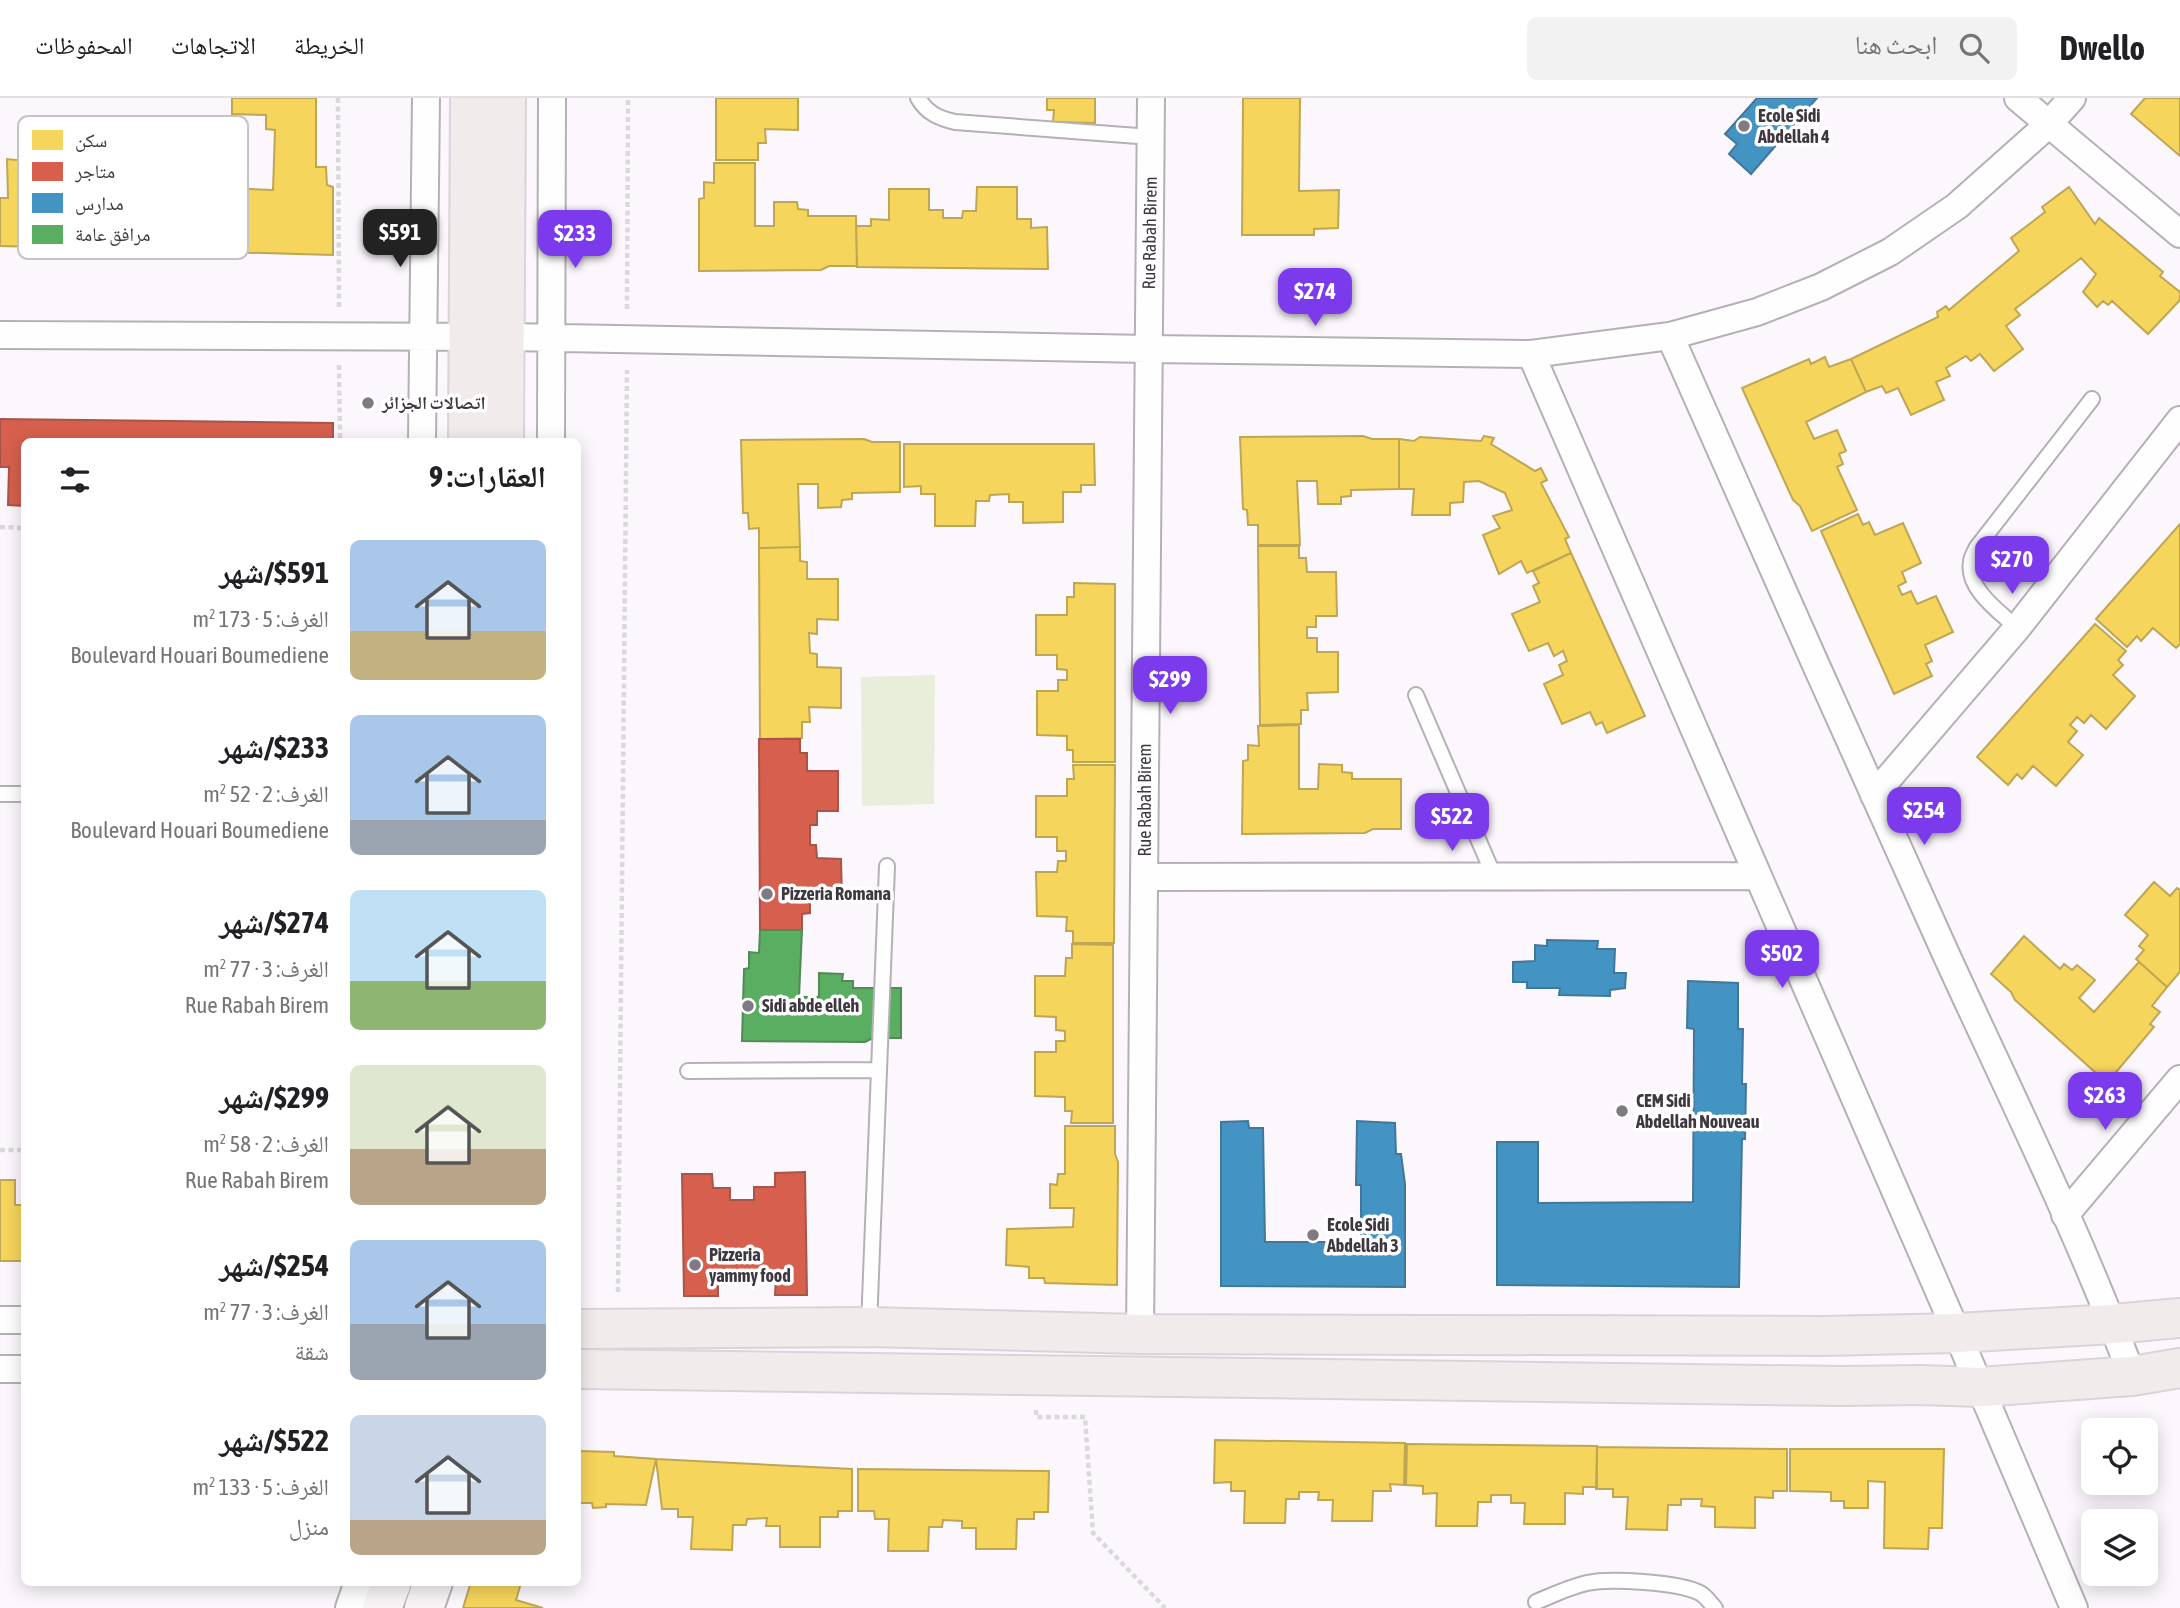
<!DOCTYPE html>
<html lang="ar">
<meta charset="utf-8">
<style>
:root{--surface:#fff;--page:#f2f2f2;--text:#202124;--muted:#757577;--line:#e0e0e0;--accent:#7c3aed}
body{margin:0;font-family:"Asap Condensed","Noto Naskh Arabic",sans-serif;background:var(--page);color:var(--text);direction:rtl;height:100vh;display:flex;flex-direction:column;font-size:26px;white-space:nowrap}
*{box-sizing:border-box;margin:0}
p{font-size:23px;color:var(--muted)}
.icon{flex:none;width:38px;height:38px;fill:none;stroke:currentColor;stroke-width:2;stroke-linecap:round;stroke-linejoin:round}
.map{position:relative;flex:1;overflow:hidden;direction:ltr}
.side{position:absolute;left:21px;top:340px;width:560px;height:1148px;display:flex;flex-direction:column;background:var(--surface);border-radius:10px;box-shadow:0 4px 18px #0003;direction:rtl}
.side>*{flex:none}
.tools{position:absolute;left:2081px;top:1320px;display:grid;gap:14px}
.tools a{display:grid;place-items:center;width:77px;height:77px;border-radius:10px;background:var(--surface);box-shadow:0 4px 18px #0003;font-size:35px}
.price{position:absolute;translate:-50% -60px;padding:0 16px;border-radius:14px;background:var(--accent);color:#fff;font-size:23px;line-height:46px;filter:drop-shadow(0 2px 4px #0008)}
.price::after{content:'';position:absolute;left:50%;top:42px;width:21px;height:16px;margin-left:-10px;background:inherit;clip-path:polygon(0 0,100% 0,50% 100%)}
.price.on{background:#222;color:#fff}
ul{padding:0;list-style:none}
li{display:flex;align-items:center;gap:21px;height:175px;padding:0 35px}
li span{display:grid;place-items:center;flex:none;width:196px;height:140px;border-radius:10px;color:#555}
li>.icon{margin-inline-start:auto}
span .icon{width:84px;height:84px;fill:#fffc;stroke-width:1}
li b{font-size:30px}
h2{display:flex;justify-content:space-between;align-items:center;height:84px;padding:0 35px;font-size:30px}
header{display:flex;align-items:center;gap:42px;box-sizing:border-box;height:98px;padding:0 35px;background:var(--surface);border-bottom:2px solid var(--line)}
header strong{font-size:33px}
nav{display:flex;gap:38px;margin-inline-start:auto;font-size:24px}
.search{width:490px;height:63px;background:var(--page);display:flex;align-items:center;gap:18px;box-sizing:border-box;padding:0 24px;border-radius:10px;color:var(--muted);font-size:26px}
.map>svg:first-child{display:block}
</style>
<header>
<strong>Dwello</strong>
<div class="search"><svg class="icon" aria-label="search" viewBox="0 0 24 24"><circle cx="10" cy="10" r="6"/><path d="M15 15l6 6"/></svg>ابحث هنا</div>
<nav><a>الخريطة</a><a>الاتجاهات</a><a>المحفوظات</a></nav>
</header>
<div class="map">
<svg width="2180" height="1510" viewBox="0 0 2180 1510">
<rect width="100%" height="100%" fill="#fcf7fd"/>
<!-- green -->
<path fill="#e9eeda" d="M 935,577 L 934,706 L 862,708 L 861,579 Z"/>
<!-- homes -->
<path fill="#f6d55c" stroke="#bfa654" stroke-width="2" d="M 232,0 L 316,0 L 316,69 L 326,69 L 327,87 L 333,89 L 333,157 L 0,148 L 0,100 L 8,100 L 7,61 L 45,65 L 45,92 L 52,93 L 52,100 L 89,100 L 89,94 L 97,94 L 97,63 L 135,64 L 134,103 L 149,103 L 149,110 L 169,110 L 169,103 L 222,104 L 221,90 L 273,92 L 275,32 L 266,31 L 266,17 L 232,16 Z
M 716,0 L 798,0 L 798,32 L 765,31 L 766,45 L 758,45 L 758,62 L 716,62 Z
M 1047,0 L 1095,0 L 1095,25 L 1053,24 L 1054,12 L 1047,12 Z
M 1243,0 L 1300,0 L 1299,93 L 1339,92 L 1338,130 L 1314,131 L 1314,137 L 1242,137 Z
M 2145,0 L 2180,0 L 2180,58 L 2131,16 Z
M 714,65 L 755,65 L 755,128 L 774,128 L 774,104 L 797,104 L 798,111 L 808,112 L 808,118 L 856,118 L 857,168 L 829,168 L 821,172 L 699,173 L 699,101 L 704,100 L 704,84 L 714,85 Z
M 977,89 L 1017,89 L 1017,121 L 1031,121 L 1031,130 L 1047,129 L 1048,171 L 857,169 L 856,128 L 871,128 L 871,121 L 889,122 L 889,91 L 929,91 L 929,112 L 943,112 L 943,120 L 962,120 L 963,113 L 976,113 Z
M 2069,89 L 2095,126 L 2099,120 L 2163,174 L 2160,178 L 2180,194 L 2180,202 L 2148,236 L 2112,203 L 2108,207 L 2103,203 L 2097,209 L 2083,194 L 2096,176 L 2081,160 L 2015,211 L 2020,217 L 2006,228 L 2023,251 L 1994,273 L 1980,256 L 1971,263 L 1966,258 L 1946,270 L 1950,278 L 1936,284 L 1944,302 L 1911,317 L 1898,290 L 1886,295 L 1882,288 L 1866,294 L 1851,261 L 1938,219 L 1937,214 L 1946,208 L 1949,212 L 2019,153 L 2011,140 L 2045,114 L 2042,109 Z
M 1825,259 L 1829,269 L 1851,261 L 1866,294 L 1806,324 L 1814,341 L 1837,332 L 1846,353 L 1839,356 L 1843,366 L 1837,369 L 1857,412 L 1812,433 L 1800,408 L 1793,402 L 1742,290 L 1809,261 L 1811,266 Z
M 1363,338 L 1372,341 L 1399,341 L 1399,391 L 1351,392 L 1351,398 L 1341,399 L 1341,406 L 1318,406 L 1317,383 L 1297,383 L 1300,447 L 1258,447 L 1258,427 L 1248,427 L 1247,412 L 1243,411 L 1240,339 Z
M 1484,338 L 1494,340 L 1491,346 L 1535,373 L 1541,370 L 1547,382 L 1541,385 L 1569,439 L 1565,441 L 1571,455 L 1527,475 L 1521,463 L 1499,476 L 1483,437 L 1500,430 L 1493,418 L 1512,412 L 1505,395 L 1479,383 L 1464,384 L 1463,404 L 1450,405 L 1450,417 L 1412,417 L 1414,391 L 1399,391 L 1399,341 L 1414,343 L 1420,339 L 1481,343 Z
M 864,341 L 872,344 L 900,344 L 900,394 L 852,395 L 852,401 L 842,402 L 841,409 L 818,410 L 818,386 L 798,386 L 800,449 L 759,450 L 759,430 L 749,431 L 748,415 L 743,415 L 741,342 Z
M 904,346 L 1094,346 L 1095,387 L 1081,387 L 1081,394 L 1063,394 L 1063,424 L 1023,425 L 1023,404 L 1009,404 L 1009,396 L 990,397 L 989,403 L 976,403 L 975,428 L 935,428 L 935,396 L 921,396 L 921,388 L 904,389 Z
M 1858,416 L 1863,427 L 1869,424 L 1875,437 L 1903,425 L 1921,465 L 1902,474 L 1906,484 L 1898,488 L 1902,497 L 1911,493 L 1917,506 L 1936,498 L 1953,534 L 1925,547 L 1932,563 L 1926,566 L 1932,578 L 1894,596 L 1821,433 Z
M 2180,426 L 2180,546 L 2176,550 L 2153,530 L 2141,543 L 2137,538 L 2127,549 L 2096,521 Z
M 1258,448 L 1299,448 L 1299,460 L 1306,460 L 1307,474 L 1336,474 L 1337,518 L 1316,518 L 1316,529 L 1307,529 L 1307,540 L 1317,540 L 1317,554 L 1338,554 L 1338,594 L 1307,595 L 1308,612 L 1301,612 L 1301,626 L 1260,627 Z
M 800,449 L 800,463 L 807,464 L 807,481 L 838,481 L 838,522 L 817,521 L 817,536 L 809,535 L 810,555 L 817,556 L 817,569 L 841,570 L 841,610 L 809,609 L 810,624 L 802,624 L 802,640 L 760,641 L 759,450 Z
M 1571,455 L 1645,618 L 1607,635 L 1602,624 L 1596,627 L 1590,614 L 1562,626 L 1544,586 L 1563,577 L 1559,567 L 1567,563 L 1563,553 L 1554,558 L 1548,545 L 1529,553 L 1512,516 L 1540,504 L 1533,488 L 1539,485 L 1533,473 Z
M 1074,485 L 1115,486 L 1115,664 L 1073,664 L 1073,652 L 1067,652 L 1067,638 L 1037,637 L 1037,593 L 1058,593 L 1058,582 L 1067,582 L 1067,572 L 1057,571 L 1057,557 L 1036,557 L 1036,517 L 1067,517 L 1067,499 L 1074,499 Z
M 2095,526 L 2126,553 L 2118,562 L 2123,567 L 2113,577 L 2135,598 L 2106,631 L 2091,617 L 2084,625 L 2077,619 L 2070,627 L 2077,633 L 2068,644 L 2083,657 L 2056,688 L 2033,668 L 2022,681 L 2017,676 L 2008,687 L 1977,659 Z
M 1299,627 L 1299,691 L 1318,691 L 1319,666 L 1342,667 L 1342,674 L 1352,675 L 1352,681 L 1401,681 L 1401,731 L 1373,731 L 1365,735 L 1242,736 L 1243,663 L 1248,662 L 1248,647 L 1259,648 L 1258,628 Z
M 1073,667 L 1115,667 L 1114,845 L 1073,845 L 1073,833 L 1066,833 L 1067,819 L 1037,818 L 1036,774 L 1057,774 L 1058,763 L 1066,763 L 1066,753 L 1057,753 L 1057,739 L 1036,739 L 1036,698 L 1067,698 L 1067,681 L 1074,681 Z
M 2154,784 L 2170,798 L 2177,790 L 2180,792 L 2180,874 L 2167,889 L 2136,861 L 2144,852 L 2139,848 L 2148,837 L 2125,817 Z
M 2024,838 L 2060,871 L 2064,866 L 2072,872 L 2077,867 L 2095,882 L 2079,900 L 2094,914 L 2139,864 L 2167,889 L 2152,908 L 2160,914 L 2150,926 L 2154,929 L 2107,985 L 2015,902 L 2011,894 L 1991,876 Z
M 1072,846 L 1113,847 L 1113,1025 L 1071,1025 L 1072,1013 L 1065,1013 L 1065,999 L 1035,998 L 1035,954 L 1056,954 L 1056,943 L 1065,943 L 1065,933 L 1056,932 L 1056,919 L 1035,918 L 1035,878 L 1065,878 L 1066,860 L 1072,860 Z
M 1065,1028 L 1115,1028 L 1115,1056 L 1118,1064 L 1117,1187 L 1045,1185 L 1044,1180 L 1029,1180 L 1029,1169 L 1006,1167 L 1007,1131 L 1073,1129 L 1074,1110 L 1050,1110 L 1050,1086 L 1057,1087 L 1058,1076 L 1065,1076 Z
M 0,1082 L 15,1082 L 15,1107 L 24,1107 L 24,1163 L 0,1163 Z
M 1215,1342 L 1405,1345 L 1404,1387 L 1390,1386 L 1391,1393 L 1373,1393 L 1372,1423 L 1332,1423 L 1333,1402 L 1318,1402 L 1319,1394 L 1299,1394 L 1299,1401 L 1286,1401 L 1285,1425 L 1244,1425 L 1245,1393 L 1231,1393 L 1231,1384 L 1214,1385 Z
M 1407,1346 L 1597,1348 L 1597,1389 L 1583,1389 L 1583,1396 L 1565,1395 L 1565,1426 L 1524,1426 L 1525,1405 L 1511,1405 L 1511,1397 L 1491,1397 L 1491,1404 L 1478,1404 L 1477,1428 L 1436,1428 L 1437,1395 L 1423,1396 L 1423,1388 L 1406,1387 Z
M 1597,1349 L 1787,1351 L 1787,1393 L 1773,1393 L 1773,1400 L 1755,1399 L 1755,1430 L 1715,1429 L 1715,1409 L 1701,1408 L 1702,1401 L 1681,1401 L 1681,1407 L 1668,1407 L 1667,1432 L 1626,1431 L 1628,1399 L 1613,1399 L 1613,1391 L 1596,1391 Z
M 1790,1351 L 1944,1351 L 1942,1430 L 1929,1430 L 1928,1451 L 1884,1450 L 1885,1384 L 1868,1383 L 1868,1410 L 1844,1410 L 1844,1403 L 1831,1403 L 1831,1394 L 1790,1393 Z
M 578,1353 L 614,1354 L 614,1358 L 656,1361 L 646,1407 L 606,1406 L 606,1409 L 593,1410 L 592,1405 L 579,1405 L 580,1419 L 578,1419 Z
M 656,1361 L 852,1371 L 852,1413 L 838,1413 L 838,1419 L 820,1419 L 820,1449 L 780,1449 L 780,1428 L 766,1428 L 767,1420 L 747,1421 L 746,1427 L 733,1427 L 732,1452 L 691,1451 L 693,1419 L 678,1419 L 678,1411 L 662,1411 Z
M 858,1371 L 1049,1373 L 1048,1414 L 1034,1414 L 1034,1421 L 1017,1421 L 1016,1451 L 976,1451 L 976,1430 L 962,1430 L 962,1423 L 943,1422 L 942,1429 L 929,1429 L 928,1453 L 888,1453 L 889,1421 L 875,1421 L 874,1413 L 858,1413 Z
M 471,1484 L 518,1484 L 521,1485 L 516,1502 L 543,1510 L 463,1510 Z"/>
<!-- shops -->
<path fill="#d6604d" stroke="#a85449" stroke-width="2" d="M 0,321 L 333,325 L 333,343 L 24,343 L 24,408 L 8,407 L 9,369 L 0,369 Z
M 759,641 L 800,641 L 800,655 L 807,655 L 807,673 L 838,673 L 838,713 L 817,713 L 817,727 L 810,727 L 810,747 L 816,747 L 817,760 L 841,761 L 842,802 L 810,801 L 810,815 L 802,816 L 802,832 L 760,832 Z
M 805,1074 L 807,1197 L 775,1197 L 776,1179 L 718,1180 L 718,1198 L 684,1198 L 682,1076 L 712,1076 L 713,1090 L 730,1090 L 730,1102 L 754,1102 L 754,1089 L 775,1089 L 775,1075 Z"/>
<!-- schools -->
<path fill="#4393c3" stroke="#42779c" stroke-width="2" d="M 1757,0 L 1817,0 L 1751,76 L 1729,56 L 1737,46 L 1725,36 Z
M 1547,842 L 1598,843 L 1597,851 L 1615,851 L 1614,875 L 1626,875 L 1625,890 L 1610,892 L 1610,898 L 1559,897 L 1560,890 L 1527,890 L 1527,884 L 1513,884 L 1513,864 L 1535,863 L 1535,847 L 1547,848 Z
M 1688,883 L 1738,885 L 1738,931 L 1743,931 L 1742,986 L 1746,986 L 1745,1041 L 1742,1041 L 1739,1189 L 1497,1187 L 1497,1044 L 1538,1044 L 1538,1105 L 1693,1104 L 1694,931 L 1687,930 Z
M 1248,1023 L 1249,1030 L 1263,1030 L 1265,1144 L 1361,1144 L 1361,1087 L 1356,1087 L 1357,1023 L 1395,1025 L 1396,1056 L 1401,1056 L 1405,1086 L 1405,1189 L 1221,1188 L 1221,1024 Z"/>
<!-- public -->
<path fill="#5aae61" stroke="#528a57" stroke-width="2" d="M 760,832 L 802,832 L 799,899 L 819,899 L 819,875 L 843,876 L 842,883 L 853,883 L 853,890 L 901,890 L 901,940 L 873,940 L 865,944 L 742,943 L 744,871 L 749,870 L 749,854 L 759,855 Z"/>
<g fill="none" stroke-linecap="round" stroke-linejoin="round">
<!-- lane casing -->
<g stroke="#b5b0b6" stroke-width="18">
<path id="lane" d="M 918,0 C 927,15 938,20 955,24 L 1151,39
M 2017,530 C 2000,514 1966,491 1971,464 C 1971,459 1975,453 1977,449 L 2092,301
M 1416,597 L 1494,778
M 0,696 L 24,696
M 688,973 L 879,972
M 869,1228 L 887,768
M 1536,1504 C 1553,1497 1569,1489 1587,1485 C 1609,1480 1679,1484 1700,1495 C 1706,1498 1710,1505 1715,1510"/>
</g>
<!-- street casing -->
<g stroke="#b5b0b6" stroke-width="30">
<path id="street" d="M 2018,0 L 2180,136
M 0,237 L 505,239 L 1148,251 L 1531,256 L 1670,238 L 1757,214 L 1821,189 L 1890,154 L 1957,108 L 2049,26 L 2072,0
M 1670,238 C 1761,444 1852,649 1945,854 C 2009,994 2079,1134 2132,1278
M 1531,256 L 1957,1235 L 2074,1510
M 422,343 L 426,0
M 551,343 L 552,0
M 1874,697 L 2017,530 L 2180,322
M 1145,779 L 1758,778
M 2065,1117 L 2180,981
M 0,1222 L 24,1222
M 1140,1236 L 1151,0
M 0,1271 L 24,1271
M 349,1510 L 358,1484"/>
</g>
<!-- secondary casing -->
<g stroke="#b5b0b6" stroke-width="42">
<path id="secondary" d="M 382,1510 L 392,1484
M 424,1510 L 433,1484"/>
</g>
<!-- primary casing -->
<g stroke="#d8d4d8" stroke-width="42">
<path id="primary" d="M 468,343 L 470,0
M 504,343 L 506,0
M 578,1231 L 869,1229 L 1140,1236 L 1823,1238 L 1957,1235 L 2113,1226 L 2180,1220
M 578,1271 L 1843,1288 L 1920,1287 L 1980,1289 L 2132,1278 L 2180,1270"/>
</g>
<!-- path -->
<path stroke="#dad8db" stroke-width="4.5" stroke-dasharray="5 3.5" stroke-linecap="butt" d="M 338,0 L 339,209
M 627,211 L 628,0
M 339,267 L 340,343
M 0,429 L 24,430
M 0,1052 L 24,1052
M 618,1194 L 627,272
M 1036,1312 L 1036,1319 L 1085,1319 L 1093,1435 L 1165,1510"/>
<!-- lane -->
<use href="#lane" stroke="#fffeff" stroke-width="14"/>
<!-- street -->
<use href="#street" stroke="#fffeff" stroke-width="26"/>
<!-- secondary -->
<use href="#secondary" stroke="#f8f4f5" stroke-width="38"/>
<!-- primary -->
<use href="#primary" stroke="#f1ebeb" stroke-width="38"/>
</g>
<!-- markers -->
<g fill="#807a82" stroke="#fff" stroke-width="2.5">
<circle cx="1744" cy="28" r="7"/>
<circle cx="368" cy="305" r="7"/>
<circle cx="767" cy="796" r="7"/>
<circle cx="748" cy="908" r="7"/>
<circle cx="1622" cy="1013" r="7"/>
<circle cx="1313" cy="1137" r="7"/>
<circle cx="695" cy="1167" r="7"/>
</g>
<g text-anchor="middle" stroke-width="7" stroke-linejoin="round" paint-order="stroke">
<!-- poi labels -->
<g font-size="18" font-weight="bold" fill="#3e3740" stroke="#fff" text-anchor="start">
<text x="1758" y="24">Ecole Sidi<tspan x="1758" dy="21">Abdellah 4</tspan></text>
<text x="382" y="311">اتصالات الجزائر</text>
<text x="781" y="802">Pizzeria Romana</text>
<text x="762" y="914">Sidi abde elleh</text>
<text x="1636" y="1009">CEM Sidi<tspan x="1636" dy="21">Abdellah Nouveau</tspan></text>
<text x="1327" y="1133">Ecole Sidi<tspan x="1327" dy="21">Abdellah 3</tspan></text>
<text x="709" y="1163">Pizzeria<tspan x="709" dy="21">yammy food</tspan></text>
</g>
<!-- street labels -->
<g font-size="18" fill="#3e3740" stroke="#fff">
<text transform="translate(1150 135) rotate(-89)" y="6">Rue Rabah Birem</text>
<text transform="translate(1145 702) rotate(-90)" y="6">Rue Rabah Birem</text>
</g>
</g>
<!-- legend -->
<rect x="18" y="18" width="230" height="143" rx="10" fill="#fff" stroke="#c5c3c6" stroke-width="2"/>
<rect x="32" y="32" width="31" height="20" fill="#f6d55c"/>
<rect x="32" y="64" width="31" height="19" fill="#d6604d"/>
<rect x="32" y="95" width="31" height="20" fill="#4393c3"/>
<rect x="32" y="127" width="31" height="19" fill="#5aae61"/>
<g font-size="19" fill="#3e3740">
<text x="75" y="49">سكن</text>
<text x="75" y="80">متاجر</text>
<text x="75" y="112">مدارس</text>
<text x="75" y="143">مرافق عامة</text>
</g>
</svg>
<div class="tools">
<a><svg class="icon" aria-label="locate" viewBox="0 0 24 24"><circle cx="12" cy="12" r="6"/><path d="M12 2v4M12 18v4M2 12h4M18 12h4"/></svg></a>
<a><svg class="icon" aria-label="layers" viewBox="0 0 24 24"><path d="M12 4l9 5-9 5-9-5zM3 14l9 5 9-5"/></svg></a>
</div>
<b class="price on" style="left:400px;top:171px">$591</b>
<b class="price" style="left:575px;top:172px">$233</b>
<b class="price" style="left:1315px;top:230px">$274</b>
<b class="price" style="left:2012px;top:498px">$270</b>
<b class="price" style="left:1170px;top:618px">$299</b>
<b class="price" style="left:1924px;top:749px">$254</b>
<b class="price" style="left:1452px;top:755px">$522</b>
<b class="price" style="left:1782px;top:892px">$502</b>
<b class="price" style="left:2105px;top:1034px">$263</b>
<section class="side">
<h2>العقارات: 9<svg class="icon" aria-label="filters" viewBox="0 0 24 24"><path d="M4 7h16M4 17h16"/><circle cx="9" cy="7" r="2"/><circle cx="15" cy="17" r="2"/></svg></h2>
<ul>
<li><span style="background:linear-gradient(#a9c7e8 65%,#c2b280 0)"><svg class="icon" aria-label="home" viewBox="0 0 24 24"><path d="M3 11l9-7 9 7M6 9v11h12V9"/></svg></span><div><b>$591/شهر</b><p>الغرف: 5 · 173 m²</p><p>Boulevard Houari Boumediene</p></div></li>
<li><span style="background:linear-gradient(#a9c7e8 75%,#9aa5b1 0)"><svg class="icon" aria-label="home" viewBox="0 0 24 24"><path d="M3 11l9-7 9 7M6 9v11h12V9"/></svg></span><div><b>$233/شهر</b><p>الغرف: 2 · 52 m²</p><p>Boulevard Houari Boumediene</p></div></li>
<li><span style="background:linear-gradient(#bfe0f5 65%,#8fb573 0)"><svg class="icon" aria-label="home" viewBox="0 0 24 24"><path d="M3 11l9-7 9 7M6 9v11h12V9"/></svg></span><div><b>$274/شهر</b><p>الغرف: 3 · 77 m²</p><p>Rue Rabah Birem</p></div></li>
<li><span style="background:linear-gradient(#dfe7d0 60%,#b9a48a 0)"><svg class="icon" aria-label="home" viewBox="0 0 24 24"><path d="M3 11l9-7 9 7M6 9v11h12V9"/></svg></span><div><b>$299/شهر</b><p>الغرف: 2 · 58 m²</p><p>Rue Rabah Birem</p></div></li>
<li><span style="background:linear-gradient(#a9c7e8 60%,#9aa5b1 0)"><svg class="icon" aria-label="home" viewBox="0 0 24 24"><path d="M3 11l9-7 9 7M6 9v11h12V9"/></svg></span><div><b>$254/شهر</b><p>الغرف: 3 · 77 m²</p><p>شقة</p></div></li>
<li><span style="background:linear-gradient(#c9d6e8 75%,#b9a48a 0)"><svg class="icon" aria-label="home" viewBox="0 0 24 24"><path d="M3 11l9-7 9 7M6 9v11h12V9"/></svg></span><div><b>$522/شهر</b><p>الغرف: 5 · 133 m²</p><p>منزل</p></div></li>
</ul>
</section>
</div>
